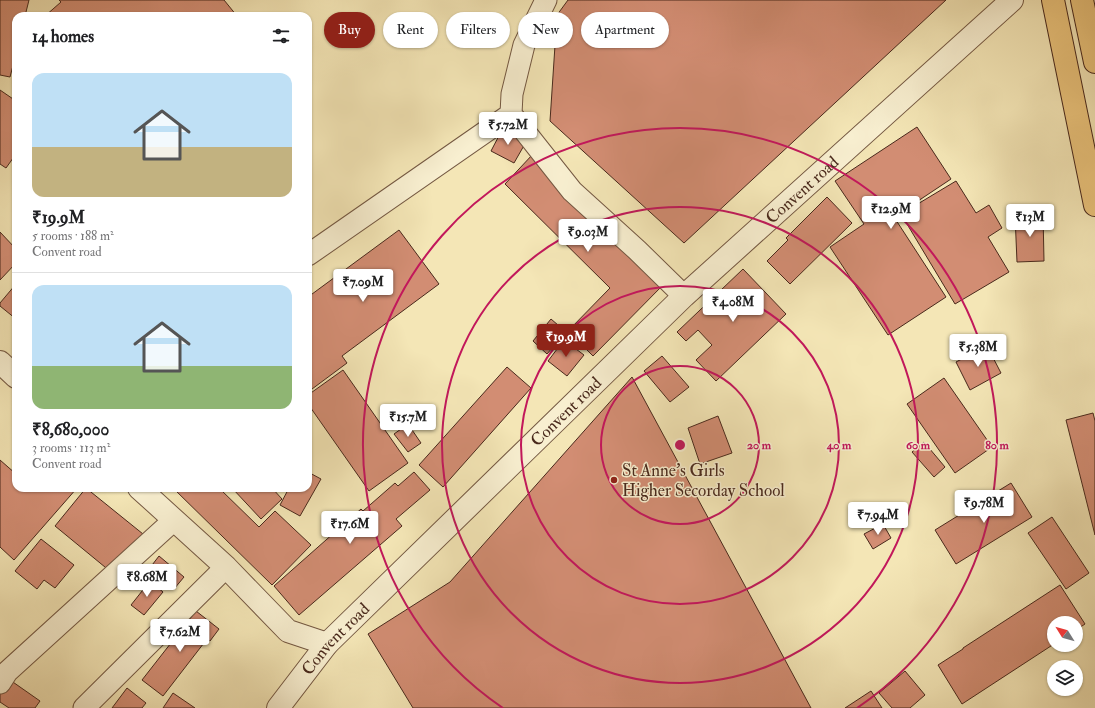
<!DOCTYPE html>
<meta charset="utf-8">
<style>
:root{--surface:#fff;--page:#f2f2f2;--text:#202124;--muted:#757577;--line:#e0e0e0;--accent:#8f2418}
body{margin:0;font-family:"IM FELL Double Pica",serif;background:var(--page);color:var(--text);height:100vh;display:flex;flex-direction:column;font-size:15px;white-space:nowrap}
*{box-sizing:border-box;margin:0}
p{font-size:13px;color:var(--muted)}
.icon{flex:none;width:22px;height:22px;fill:none;stroke:currentColor;stroke-width:2;stroke-linecap:round;stroke-linejoin:round}
.map{position:relative;flex:1;overflow:hidden}
.panel{position:absolute;left:12px;top:12px;width:300px;height:480px;display:flex;flex-direction:column;background:var(--surface);border-radius:12px;box-shadow:0 1px 3px #0004}
.panel>*{flex:none}
.hud{position:absolute;left:324px;top:12px;width:380px;height:36px;display:flex;gap:8px}
.needle{width:26px;rotate:307deg}
.buttons{position:absolute;left:1047px;top:616px;display:grid;gap:8px}
.buttons a{display:grid;place-items:center;width:36px;height:36px;border-radius:50%;background:var(--surface);box-shadow:0 1px 3px #0004;font-size:20px}
.price{position:absolute;translate:-50% -34px;padding:0 9px;border-radius:4px;background:#fff;color:#222;font-size:13px;line-height:26px;filter:drop-shadow(0 1px 2px #0008)}
.price::after{content:'';position:absolute;left:50%;top:24px;width:12px;height:9px;margin-left:-6px;background:inherit;clip-path:polygon(0 0,100% 0,50% 100%)}
.price.selected{background:var(--accent);color:#fff}
ul{padding:0;list-style:none}
li{display:grid;align-content:center;gap:8px;height:212px;padding:0 20px}
li+li{border-top:1px solid var(--line)}
li span{display:grid;place-items:center;height:124px;border-radius:12px;color:#555}
li>.icon{margin-inline-start:auto}
span .icon{width:72px;height:72px;fill:#fffc;stroke-width:1}
li b{font-size:17px}
h2{display:flex;justify-content:space-between;align-items:center;height:48px;padding:0 20px;font-size:17px}
.pill{padding:0 14px;border-radius:18px;background:var(--surface);box-shadow:0 1px 3px #0004;font-size:14px;line-height:36px}
.pill.selected{background:var(--accent);color:#fff}
.map>svg:first-child{display:block}
</style>
<div class="map">
<svg width="1095" height="708" viewBox="0 0 1095 708">
<rect width="100%" height="100%" fill="#f4e6b6"/>
<filter id="stains"><feTurbulence type="fractalNoise" baseFrequency=".005" numOctaves="4"/><feColorMatrix values="0 0 0 0 .2 0 0 0 0 .09 0 0 0 0 .02 0 0 0 .5 -.17"/></filter>
<radialGradient id="worn" r=".72"><stop offset=".6" stop-color="#630" stop-opacity="0"/><stop offset="1" stop-color="#630" stop-opacity=".3"/></radialGradient>
<!-- building -->
<path fill="#d28d73" stroke="#49291c" d="M 0,0 L 29,0 L 25,16 L 16,16 L 16,54 L 10,77 L 0,75 Z
M 59,0 L 224,0 L 237,16 L 45,16 L 61,2 Z
M 568,0 L 946,0 L 684,243 L 550,121 L 557,15 Z
M 0,90 L 16,101 L 16,154 L 6,168 L 0,164 Z
M 917,127 L 951,179 L 894,217 L 946,297 L 888,335 L 830,247 L 864,224 L 835,181 Z
M 502,130 L 526,142 L 514,163 L 491,151 Z
M 533,154 L 664,284 L 593,356 L 568,331 L 610,288 L 505,184 Z
M 956,181 L 976,213 L 989,205 L 1002,228 L 988,237 L 1009,272 L 955,304 L 901,214 Z
M 827,197 L 852,223 L 790,284 L 767,261 L 788,240 L 786,238 Z
M 1043,213 L 1044,261 L 1017,262 L 1015,215 Z
M 399,230 L 439,284 L 342,356 L 347,363 L 308,392 L 308,297 Z
M 0,232 L 16,249 L 16,263 L 0,280 Z
M 743,269 L 786,314 L 716,381 L 696,360 L 712,345 L 698,330 L 686,341 L 677,332 Z
M 16,284 L 16,319 L 0,306 L 0,303 Z
M 551,319 L 566,332 L 547,354 L 533,341 Z
M 564,340 L 584,355 L 567,376 L 548,361 Z
M 987,346 L 1001,373 L 970,390 L 956,362 Z
M 662,356 L 689,387 L 670,402 L 644,371 Z
M 507,367 L 531,388 L 443,487 L 419,465 Z
M 343,370 L 408,463 L 369,491 L 308,404 L 308,395 Z
M 632,377 L 811,708 L 413,708 L 368,634 L 450,582 Z
M 944,378 L 992,447 L 955,473 L 907,404 Z
M 1093,413 L 1095,421 L 1095,535 L 1066,420 Z
M 718,416 L 732,453 L 700,464 L 688,428 Z
M 408,424 L 421,443 L 408,452 L 394,434 Z
M 924,442 L 945,467 L 934,477 L 912,452 Z
M 0,460 L 16,474 L 16,488 L 77,488 L 14,560 L 0,547 Z
M 308,472 L 321,479 L 300,516 L 280,505 L 289,488 L 308,488 Z
M 414,472 L 430,490 L 396,519 L 402,526 L 299,615 L 274,586 L 361,509 L 363,511 L 395,483 L 398,486 Z
M 1011,483 L 1032,517 L 956,564 L 935,530 Z
M 86,488 L 143,534 L 111,572 L 55,526 Z
M 173,488 L 219,488 L 259,527 L 275,511 L 311,545 L 272,585 Z
M 232,488 L 272,488 L 282,499 L 261,519 Z
M 1052,517 L 1089,573 L 1066,589 L 1028,533 Z
M 883,524 L 891,538 L 873,549 L 864,534 Z
M 41,539 L 74,565 L 55,588 L 44,580 L 37,589 L 15,571 Z
M 159,556 L 184,577 L 174,589 L 149,569 Z
M 150,581 L 163,592 L 144,615 L 131,605 Z
M 1060,585 L 1085,624 L 1076,630 L 1076,623 L 1054,623 L 1054,644 L 962,704 L 938,665 L 963,649 L 963,648 Z
M 196,611 L 219,629 L 210,641 L 207,639 L 163,696 L 142,680 Z
M 905,671 L 925,695 L 910,708 L 892,708 L 879,693 Z
M 10,680 L 40,701 L 35,708 L 9,708 L 0,702 L 0,694 Z
M 127,688 L 146,703 L 142,708 L 112,708 Z
M 871,691 L 882,708 L 845,708 Z
M 173,693 L 195,708 L 163,708 Z"/>
<g fill="none" stroke-linecap="round" stroke-linejoin="round">
<!-- minor casing -->
<g stroke="#745842" stroke-width="23">
<path id="minor" d="M 546,0 L 524,45 L 512,94 L 511,114 L 572,191 L 637,250 L 684,296
M 308,255 L 511,114
M 0,683 L 7,672 L 174,520
M 84,708 L 226,567"/>
</g>
<!-- tertiary casing -->
<g stroke="#745842" stroke-width="24">
<g id="tertiary">
<path d="M 0,362 L 16,377"/>
<path d="M 139,488 L 226,567 L 288,631 L 327,644"/>
<path id="s1" d="M 278,708 L 327,644 L 684,296 L 1012,0"/>
</g>
</g>
<!-- primary casing -->
<g stroke="#49291c" stroke-width="24">
<path id="primary" d="M 1053,0 L 1095,205
M 1082,0 L 1095,62"/>
</g>
<!-- minor -->
<use href="#minor" stroke="#f8efd0" stroke-width="21"/>
<!-- tertiary -->
<use href="#tertiary" stroke="#f8efd0" stroke-width="22"/>
<!-- primary -->
<use href="#primary" stroke="#eac37b" stroke-width="22"/>
</g>
<!-- distance rings -->
<g fill="none" stroke="#c2185b" stroke-width="2">
<circle cx="680" cy="445" r="79"/>
<circle cx="680" cy="445" r="159"/>
<circle cx="680" cy="445" r="238"/>
<path d="M503 708A317 317 0 1 1 857 708"/>
</g>
<!-- markers -->
<circle fill="#8f2418" stroke="#f8efd0" stroke-width="1.5" cx="614" cy="480" r="4"/>
<g text-anchor="middle" stroke-width="3" stroke-linejoin="round" paint-order="stroke">
<!-- street labels -->
<g font-size="17" fill="#49291c" stroke="#f8efd0">
<text dy="6" stroke="none"><textPath href="#s1" startOffset="738">Convent road</textPath></text>
<text dy="6" stroke="none"><textPath href="#s1" startOffset="414">Convent road</textPath></text>
<text dy="6" stroke="none"><textPath href="#s1" startOffset="90">Convent road</textPath></text>
</g>
<!-- poi labels -->
<g font-size="17" fill="#49291c" stroke="#f8efd0" text-anchor="start">
<text x="622" y="476">St Anne's Girls<tspan x="622" dy="20">Higher Secorday School</tspan></text>
</g>
</g>
<circle cx="680" cy="445" r="6" fill="#c2185b" stroke="#f8efd0" stroke-width="2"/>
<g font-size="12" text-anchor="middle" font-weight="bold" fill="#c2185b" stroke="#f8efd0" stroke-width="3" stroke-linejoin="round" paint-order="stroke">
<text x="759" y="449">20 m</text>
<text x="839" y="449">40 m</text>
<text x="918" y="449">60 m</text>
<text x="997" y="449">80 m</text>
</g>
<rect width="100%" height="100%" filter="url(#stains)"/>
<rect width="100%" height="100%" fill="url(#worn)"/>
</svg>
<div class="buttons">
<a><svg class="needle" viewBox="-14 -14 28 28"><path d="M0-13l5 13h-10z" fill="#e53935"/><path d="M0 13l5-13h-10z" fill="#757577"/></svg></a>
<a><svg class="icon" aria-label="layers" viewBox="0 0 24 24"><path d="M12 4l9 5-9 5-9-5zM3 14l9 5 9-5"/></svg></a>
</div>
<b class="price" style="left:508px;top:146px">₹5.72M</b>
<b class="price" style="left:891px;top:230px">₹12.9M</b>
<b class="price" style="left:1030px;top:238px">₹13M</b>
<b class="price" style="left:588px;top:253px">₹9.03M</b>
<b class="price" style="left:363px;top:303px">₹7.09M</b>
<b class="price" style="left:733px;top:323px">₹4.08M</b>
<b class="price selected" style="left:566px;top:358px">₹19.9M</b>
<b class="price" style="left:978px;top:368px">₹5.38M</b>
<b class="price" style="left:408px;top:438px">₹15.7M</b>
<b class="price" style="left:984px;top:524px">₹9.78M</b>
<b class="price" style="left:878px;top:536px">₹7.94M</b>
<b class="price" style="left:350px;top:545px">₹17.6M</b>
<b class="price" style="left:147px;top:598px">₹8.68M</b>
<b class="price" style="left:180px;top:653px">₹7.62M</b>
<div class="hud">
<a class="pill selected">Buy</a>
<a class="pill">Rent</a>
<a class="pill">Filters</a>
<a class="pill">New</a>
<a class="pill">Apartment</a>
</div>
<section class="panel">
<h2>14 homes<svg class="icon" aria-label="filters" viewBox="0 0 24 24"><path d="M4 7h16M4 17h16"/><circle cx="9" cy="7" r="2"/><circle cx="15" cy="17" r="2"/></svg></h2>
<ul>
<li><span style="background:linear-gradient(#bfe0f5 60%,#c2b280 0)"><svg class="icon" aria-label="home" viewBox="0 0 24 24"><path d="M3 11l9-7 9 7M6 9v11h12V9"/></svg></span><div><b>₹19.9M</b><p>5 rooms · 188 m²</p><p>Convent road</p></div></li>
<li><span style="background:linear-gradient(#bfe0f5 65%,#8fb573 0)"><svg class="icon" aria-label="home" viewBox="0 0 24 24"><path d="M3 11l9-7 9 7M6 9v11h12V9"/></svg></span><div><b>₹8,680,000</b><p>3 rooms · 113 m²</p><p>Convent road</p></div></li>
</ul>
</section>
</div>
